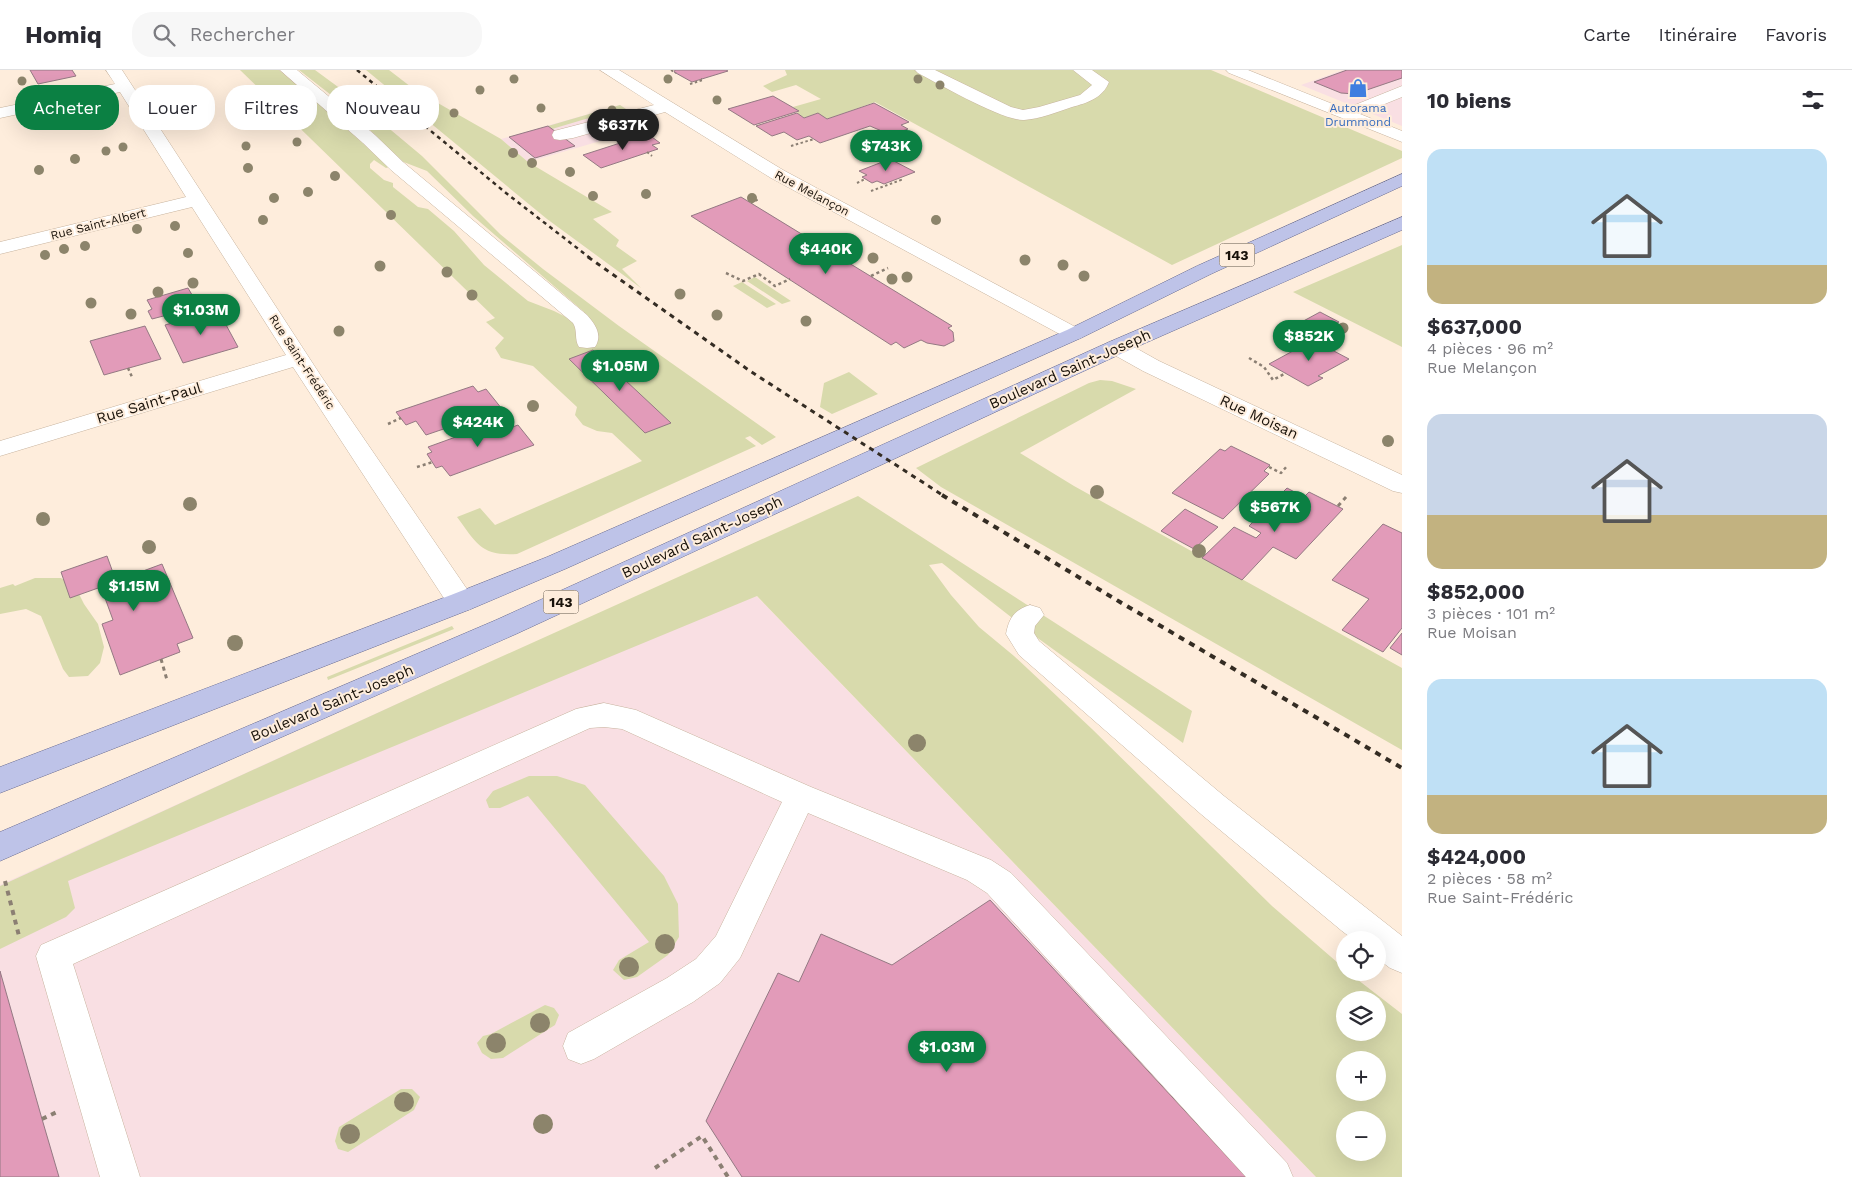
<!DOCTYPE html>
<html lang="fr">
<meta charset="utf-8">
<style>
:root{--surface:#fff;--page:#f7f7f7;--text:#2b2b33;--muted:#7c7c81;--line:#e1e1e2;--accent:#0b8043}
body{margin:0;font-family:"Work Sans",sans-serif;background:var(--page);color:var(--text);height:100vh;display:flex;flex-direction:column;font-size:19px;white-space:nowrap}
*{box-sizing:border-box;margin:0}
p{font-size:16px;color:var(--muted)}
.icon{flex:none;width:28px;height:28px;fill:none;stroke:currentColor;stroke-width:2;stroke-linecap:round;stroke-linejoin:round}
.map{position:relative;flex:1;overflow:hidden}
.side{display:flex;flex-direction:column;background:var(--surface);width:450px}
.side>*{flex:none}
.top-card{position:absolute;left:15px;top:15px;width:475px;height:45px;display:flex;gap:10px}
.tools{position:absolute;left:1336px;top:861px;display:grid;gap:10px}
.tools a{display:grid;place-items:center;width:50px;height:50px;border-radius:50%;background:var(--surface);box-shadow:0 5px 20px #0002;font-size:25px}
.price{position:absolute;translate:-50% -42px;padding:0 11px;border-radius:18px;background:var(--accent);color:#fff;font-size:16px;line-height:32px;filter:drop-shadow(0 1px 2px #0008)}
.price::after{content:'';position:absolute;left:50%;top:30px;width:15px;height:11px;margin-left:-8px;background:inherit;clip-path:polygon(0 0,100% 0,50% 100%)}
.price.current{background:#222;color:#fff}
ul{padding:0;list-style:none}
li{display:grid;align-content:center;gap:10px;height:265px;padding:0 25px}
li span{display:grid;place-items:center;height:155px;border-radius:15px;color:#555}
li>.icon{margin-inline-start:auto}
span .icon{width:90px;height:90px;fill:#fffc;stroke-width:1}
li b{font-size:21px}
h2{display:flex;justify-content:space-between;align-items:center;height:60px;padding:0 25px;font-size:21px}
.chip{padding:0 18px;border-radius:20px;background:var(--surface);box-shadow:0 5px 20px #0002;font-size:18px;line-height:45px}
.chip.current{background:var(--accent);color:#fff}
header{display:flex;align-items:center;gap:30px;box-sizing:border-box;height:70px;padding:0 25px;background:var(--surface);border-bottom:1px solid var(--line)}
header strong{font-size:24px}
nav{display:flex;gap:28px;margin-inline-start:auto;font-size:18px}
.search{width:350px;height:45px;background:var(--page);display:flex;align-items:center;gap:12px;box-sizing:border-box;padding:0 18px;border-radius:20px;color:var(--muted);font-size:19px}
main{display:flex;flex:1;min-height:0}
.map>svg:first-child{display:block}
</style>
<header>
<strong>Homiq</strong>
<div class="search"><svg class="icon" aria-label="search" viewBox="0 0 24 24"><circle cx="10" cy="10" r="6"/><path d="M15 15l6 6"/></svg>Rechercher</div>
<nav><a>Carte</a><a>Itinéraire</a><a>Favoris</a></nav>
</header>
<main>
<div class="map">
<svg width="1402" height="1107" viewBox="0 0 1402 1107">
<rect width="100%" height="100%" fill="#feeddc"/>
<!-- commercial -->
<path fill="#f9dfe3" d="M 1343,0 L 1402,0 L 1402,56 L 1301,15 Z
M 620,35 L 652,56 L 528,92 L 501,69 Z
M 747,516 L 1316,1107 L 0,1107 L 0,815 L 434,617 Z"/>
<!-- green -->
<path fill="#d8daac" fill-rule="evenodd" d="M 240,0 L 279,0 L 323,37 L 389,97 L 386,98 L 374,90 L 370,94 L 370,98 L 384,110 L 393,113 L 393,117 L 418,137 L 428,139 L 454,161 L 484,195 L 528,231 L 554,241 L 570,249 L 582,245 L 584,242 L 473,146 L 427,101 L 401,91 L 349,39 L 299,0 L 315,0 L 349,25 L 422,86 L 500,164 L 543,199 L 619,256 L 776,367 L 762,375 L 750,366 L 745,368 L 756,376 L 517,484 C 481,486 477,474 457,447 L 480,438 L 495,455 L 642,391 L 612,363 L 597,361 L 583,355 L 575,345 L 577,337 L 533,296 L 501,288 L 495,278 L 504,268 L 486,252 L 495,248 ZM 570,290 L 670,353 L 645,363 Z
M 366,0 L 389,0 L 415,20 L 501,69 L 528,92 L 612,142 L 593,149 L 619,170 L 616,176 L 637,191 L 622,199 L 641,218 L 547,149 Z
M 785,0 L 1211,0 L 1402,81 L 1402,88 L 1172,195 L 875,32 L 827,49 L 817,43 L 804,48 L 797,43 L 799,41 L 793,37 L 821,29 L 796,15 L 772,22 L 763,16 L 787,5 Z
M 620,35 L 626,39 L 619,39 L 552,59 L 548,56 Z
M 1402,175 L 1402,277 L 1293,222 Z
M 755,207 L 791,231 L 782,234 L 747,211 Z
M 742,212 L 776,234 L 767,238 L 733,216 Z
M 849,302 L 878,324 L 832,344 L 820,337 L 824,313 Z
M 1100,310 L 1112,311 L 1136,319 L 1020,383 L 1074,416 L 1402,598 L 1402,680 L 941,417 L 916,398 L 1089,313 Z
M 858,426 L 1192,641 L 1183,673 L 1039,569 L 942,493 L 929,495 L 951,525 L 979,557 L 1014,586 L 1092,659 L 1272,836 L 1345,899 L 1345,902 L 1349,903 L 1402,944 L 1402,1107 L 1316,1107 L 757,526 L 68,811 L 75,838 L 66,847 L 0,879 L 0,816 L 434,617 ZM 1345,930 L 1378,930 L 1378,962 L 1345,962 ZM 1345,990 L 1378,990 L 1378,1022 L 1345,1022 ZM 1345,1050 L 1378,1050 L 1378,1082 L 1345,1082 Z
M 35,508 L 61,508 L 76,518 L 84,534 L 98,554 L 104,577 L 100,593 L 88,606 L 69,607 L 63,599 L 41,546 L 26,539 L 0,544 L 0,518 L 13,514 L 15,516 Z
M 452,556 L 454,559 L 328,610 L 327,607 Z
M 529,706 L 557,706 L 585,715 L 664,806 L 678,834 L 679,867 L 668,885 L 637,907 L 624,910 L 613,900 L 619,890 L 649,872 L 528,726 L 500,738 L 489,738 L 486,730 L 493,721 Z
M 545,935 L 554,938 L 559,945 L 555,955 L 503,988 L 491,989 L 482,983 L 477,973 L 483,966 L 491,964 Z
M 401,1019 L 412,1019 L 420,1027 L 414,1040 L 348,1082 L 338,1079 L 335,1071 L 339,1057 Z"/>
<!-- building -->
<path fill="#e29bb9" stroke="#947983" d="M 30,0 L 72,0 L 76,6 L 38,14 Z
M 675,0 L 726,0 L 728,1 L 692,12 L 674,2 Z
M 1347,0 L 1402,0 L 1402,8 L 1355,24 L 1341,23 L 1314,12 Z
M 773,26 L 799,41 L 754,55 L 728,39 Z
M 874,33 L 909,52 L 901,55 L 908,59 L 891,65 L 870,56 L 820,73 L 809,66 L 797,70 L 784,62 L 772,66 L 756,56 L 797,43 L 804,48 L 818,43 L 827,49 Z
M 548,56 L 575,76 L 535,88 L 509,67 Z
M 648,64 L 660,73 L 652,75 L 658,79 L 601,98 L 583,85 Z
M 890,89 L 915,102 L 884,114 L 877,111 L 872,113 L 862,107 L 867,105 L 859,101 Z
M 741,127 L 952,256 L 948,258 L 953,262 L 954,271 L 944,276 L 927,273 L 921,270 L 904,278 L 896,272 L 891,275 L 691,146 Z
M 188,218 L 195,230 L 167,237 L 171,244 L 152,249 L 148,241 L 152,239 L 147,230 Z
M 218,240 L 238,277 L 183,293 L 165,255 Z
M 1320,242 L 1339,252 L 1315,265 L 1296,255 Z
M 145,256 L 161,289 L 104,305 L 90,271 Z
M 1313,270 L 1349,289 L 1318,306 L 1323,308 L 1308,316 L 1269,294 Z
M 593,280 L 671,353 L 645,363 L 569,289 Z
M 473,316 L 478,322 L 486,319 L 502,339 L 426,365 L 416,351 L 406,355 L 396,342 Z
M 500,351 L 507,359 L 518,355 L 534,375 L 450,406 L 442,396 L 436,398 L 427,384 L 432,382 L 428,377 Z
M 1231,376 L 1270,395 L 1264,401 L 1269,404 L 1223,449 L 1172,423 L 1220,379 L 1225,381 Z
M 1287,418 L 1304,427 L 1309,422 L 1343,439 L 1296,489 L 1273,477 L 1242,510 L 1202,488 L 1234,457 L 1256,468 L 1261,463 L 1249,456 Z
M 1185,439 L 1218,457 L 1194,479 L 1161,461 Z
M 1383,454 L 1402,463 L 1402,558 L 1383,582 L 1342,560 L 1369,529 L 1332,510 Z
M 107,486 L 116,511 L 162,494 L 193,568 L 177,574 L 180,582 L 120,605 L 102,554 L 113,550 L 101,517 L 70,528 L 61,502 Z
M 1402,563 L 1402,585 L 1390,578 Z
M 990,830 L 1246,1107 L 742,1107 L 706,1051 L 778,903 L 799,912 L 821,864 L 892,895 Z
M 0,901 L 42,1049 L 59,1107 L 0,1107 Z"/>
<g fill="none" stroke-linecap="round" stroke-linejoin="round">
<!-- minor casing -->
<g stroke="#c7b39e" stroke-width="1">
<path id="minor" d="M 106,0 L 122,0 L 321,306 L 471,525 L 475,532 L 471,539 L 461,542 L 451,539 L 293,297 L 0,386 L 0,371 L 286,285 L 192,137 L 0,184 L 0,172 L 186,127 L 120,22 L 0,48 L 0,38 L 115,14 Z
M 280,0 L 297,0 L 375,65 L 403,92 L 587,245 C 595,254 603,265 595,277 L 587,278 L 579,277 C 574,269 578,261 573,253 L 391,100 L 363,73 Z
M 600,0 L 619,0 L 783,100 L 1081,260 L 1085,264 L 1081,268 L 1074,270 L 1067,268 L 771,108 L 665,42 L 573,68 L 560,70 L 554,69 L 552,65 L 554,61 L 654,35 Z
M 915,0 L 935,0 L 1011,37 L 1023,40 L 1039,37 L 1080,25 L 1092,15 L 1073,0 L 1092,0 L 1109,12 C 1103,28 1087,33 1072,37 C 1057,42 1040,49 1024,50 C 1003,51 939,14 918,3 Z
M 1226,0 L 1248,0 L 1345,39 L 1402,16 L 1402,27 L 1360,44 L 1402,61 L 1402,72 L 1229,3 Z
M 1117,271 L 1125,272 L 1159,291 L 1402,405 L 1402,423 L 1393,421 L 1143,301 L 1109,282 L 1106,277 L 1109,272 Z
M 1030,535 L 1040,538 L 1044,545 L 1035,556 L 1034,563 L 1039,571 L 1224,726 L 1402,866 L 1402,903 L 1390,898 L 1378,889 L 1378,870 L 1354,870 L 1342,861 L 1202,745 L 1019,585 L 1006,564 C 1009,548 1014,540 1030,535 Z
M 604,633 L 636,640 L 811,717 L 991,790 L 1011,803 L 1287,1093 L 1293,1107 L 1246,1107 L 987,823 L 967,810 L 808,743 L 740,888 L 720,913 L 693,932 L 594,989 L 581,994 L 568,989 L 563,976 L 568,963 L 667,908 L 696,889 L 716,866 L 782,732 L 622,659 L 604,657 L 590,658 L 73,894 L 140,1107 L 100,1107 L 36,886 L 41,875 L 576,639 Z"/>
</g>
<!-- major casing -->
<g stroke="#686b91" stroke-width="1">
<path id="major" d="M 1402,104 L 1402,116 L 1211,204 L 1081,268 L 565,499 L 471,539 L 0,723 L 0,697 L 451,525 L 547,487 L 1067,260 L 1197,196 Z
M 1402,147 L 1402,160 L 1125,282 L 516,564 L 0,791 L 0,762 L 496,550 L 1109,272 Z"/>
</g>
<!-- path-far3 -->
<path stroke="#8b7f73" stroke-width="2" stroke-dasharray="2.5 2.5" stroke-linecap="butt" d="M 671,0 L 676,3
M 690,14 L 703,10 L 701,9
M 791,76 L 814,69
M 647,82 L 652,86
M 857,113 L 865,109
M 871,121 L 901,110 L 899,109
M 751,133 L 759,129"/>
<!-- path-far2 -->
<path stroke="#8b7f73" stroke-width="2.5" stroke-dasharray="3 3" stroke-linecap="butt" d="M 726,203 L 743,211 L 759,204 L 775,216 L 790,209
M 871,206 L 888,198
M 1249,288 L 1264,297 L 1273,310 L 1286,303
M 128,298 L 132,307
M 388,354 L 401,348
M 417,397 L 433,392
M 1269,397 L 1281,403 L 1288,395"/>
<!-- path-far1 -->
<path stroke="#8b7f73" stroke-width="3" stroke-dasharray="4 4" stroke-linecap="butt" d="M 1338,436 L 1347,426
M 161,589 L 167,610"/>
<!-- path -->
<path stroke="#8b7f73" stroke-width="4" stroke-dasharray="5 5" stroke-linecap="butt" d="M 5,811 L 19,866
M 42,1049 L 57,1042
M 655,1098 L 702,1066 L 728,1107"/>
<!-- minor -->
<use href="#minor" fill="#fff" fill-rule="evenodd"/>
<!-- major -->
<use href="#major" fill="#bec3e8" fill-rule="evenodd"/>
<!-- rail-far2 -->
<path stroke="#342c23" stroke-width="2.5" stroke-dasharray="4 4" stroke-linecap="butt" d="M 357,0 L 506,123 L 590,188"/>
<!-- rail-far1 -->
<path stroke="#342c23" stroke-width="3" stroke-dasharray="5 5" stroke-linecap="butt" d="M 588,187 L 750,301 L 944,426"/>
<!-- rail -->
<path stroke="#342c23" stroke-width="4" stroke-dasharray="6 6" stroke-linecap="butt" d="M 942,425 L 1120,532 L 1402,698"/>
</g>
<!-- trees -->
<g fill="#8c846b">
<circle cx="514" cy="9" r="4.5"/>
<circle cx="668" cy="9" r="4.5"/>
<circle cx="918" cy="9" r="4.5"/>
<circle cx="22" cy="11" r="4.5"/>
<circle cx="940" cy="15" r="4.5"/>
<circle cx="480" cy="20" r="4.5"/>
<circle cx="173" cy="26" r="4.5"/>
<circle cx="717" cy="30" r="4.5"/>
<circle cx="272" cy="33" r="4.5"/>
<circle cx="431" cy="37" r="4.5"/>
<circle cx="541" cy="38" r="4.5"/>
<circle cx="612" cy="40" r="4.5"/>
<circle cx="454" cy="43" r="4.5"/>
<circle cx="297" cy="72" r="4.5"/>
<circle cx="246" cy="76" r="4.5"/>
<circle cx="123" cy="77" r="4.5"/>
<circle cx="106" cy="81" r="4.5"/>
<circle cx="513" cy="83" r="5"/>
<circle cx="75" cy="89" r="5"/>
<circle cx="532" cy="93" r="5"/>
<circle cx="248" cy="98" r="5"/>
<circle cx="39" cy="100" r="5"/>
<circle cx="570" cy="102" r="5"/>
<circle cx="335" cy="106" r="5"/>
<circle cx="308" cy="122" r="5"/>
<circle cx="646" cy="124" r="5"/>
<circle cx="593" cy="126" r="5"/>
<circle cx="274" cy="128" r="5"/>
<circle cx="752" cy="128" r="5"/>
<circle cx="391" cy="145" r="5"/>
<circle cx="263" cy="150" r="5"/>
<circle cx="936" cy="150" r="5"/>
<circle cx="175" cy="156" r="5"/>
<circle cx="137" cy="159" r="5"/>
<circle cx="85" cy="176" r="5"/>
<circle cx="64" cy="179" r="5"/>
<circle cx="188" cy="183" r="5"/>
<circle cx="45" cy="185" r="5"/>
<circle cx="873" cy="188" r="5.5"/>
<circle cx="1025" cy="190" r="5.5"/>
<circle cx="1063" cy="195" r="5.5"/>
<circle cx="380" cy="196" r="5.5"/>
<circle cx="447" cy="202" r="5.5"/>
<circle cx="1084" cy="206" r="5.5"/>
<circle cx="907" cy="207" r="5.5"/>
<circle cx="892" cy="209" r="5.5"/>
<circle cx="193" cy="213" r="5.5"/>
<circle cx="158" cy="222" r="5.5"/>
<circle cx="680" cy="224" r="5.5"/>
<circle cx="472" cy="225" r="5.5"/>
<circle cx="91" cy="233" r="5.5"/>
<circle cx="131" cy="244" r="5.5"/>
<circle cx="717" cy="245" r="5.5"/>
<circle cx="227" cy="247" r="5.5"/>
<circle cx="806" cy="251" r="5.5"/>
<circle cx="1343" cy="258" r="5.5"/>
<circle cx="339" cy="261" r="5.5"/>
<circle cx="533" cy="336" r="6"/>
<circle cx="1388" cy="371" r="6"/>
<circle cx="1097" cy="422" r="7"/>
<circle cx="190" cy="434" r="7"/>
<circle cx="43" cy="449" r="7"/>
<circle cx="149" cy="477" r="7"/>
<circle cx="1199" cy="481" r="7"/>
<circle cx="235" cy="573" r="8"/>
<circle cx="917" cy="673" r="9"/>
<circle cx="665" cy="874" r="10"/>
<circle cx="629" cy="897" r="10"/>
<circle cx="540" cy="953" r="10"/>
<circle cx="496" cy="973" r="10"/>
<circle cx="404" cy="1032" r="10"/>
<circle cx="543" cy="1054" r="10"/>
<circle cx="350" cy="1064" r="10"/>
</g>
<!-- icons -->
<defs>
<g id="shop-bare" transform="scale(1.5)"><path d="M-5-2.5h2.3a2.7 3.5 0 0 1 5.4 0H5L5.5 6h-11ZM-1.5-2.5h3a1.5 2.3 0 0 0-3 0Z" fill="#3f7fe0" stroke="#feeddc" stroke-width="2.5" paint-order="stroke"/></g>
</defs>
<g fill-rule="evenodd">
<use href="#shop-bare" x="1358" y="18"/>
</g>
<g text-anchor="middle" stroke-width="4" stroke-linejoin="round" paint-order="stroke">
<!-- far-shop labels -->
<g font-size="12" fill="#366cbe" stroke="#feeddc">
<text x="1358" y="42">Autorama<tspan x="1358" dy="14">Drummond</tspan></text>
</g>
<!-- far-street labels -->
<g font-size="12" fill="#19120a" stroke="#feeddc">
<text transform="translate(812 123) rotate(28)" y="4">Rue Melançon</text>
<text transform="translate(98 154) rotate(-14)" y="4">Rue Saint-Albert</text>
<text transform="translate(302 292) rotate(57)" y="4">Rue Saint-Frédéric</text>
</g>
<!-- shield labels -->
<g fill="#feeddc" stroke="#5e5449" stroke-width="1">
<rect x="1219.5" y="173.5" width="35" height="23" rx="4"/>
<rect x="543.5" y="520.5" width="35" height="23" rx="4"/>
</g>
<g font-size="14" font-weight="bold" fill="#19120a">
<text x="1237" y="190">143</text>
<text x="561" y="537">143</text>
</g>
<!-- street labels -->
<g font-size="15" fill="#19120a" stroke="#feeddc">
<text transform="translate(1070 299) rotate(-24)" y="5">Boulevard Saint-Joseph</text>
<text transform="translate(149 333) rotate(-17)" y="5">Rue Saint-Paul</text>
<text transform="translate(1259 347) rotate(25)" y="5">Rue Moisan</text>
<text transform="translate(702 467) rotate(-25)" y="5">Boulevard Saint-Joseph</text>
<text transform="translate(332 633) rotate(-23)" y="5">Boulevard Saint-Joseph</text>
</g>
</g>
</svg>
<div class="tools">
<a><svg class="icon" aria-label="locate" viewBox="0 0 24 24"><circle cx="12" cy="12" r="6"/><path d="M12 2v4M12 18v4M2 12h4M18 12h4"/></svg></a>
<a><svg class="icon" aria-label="layers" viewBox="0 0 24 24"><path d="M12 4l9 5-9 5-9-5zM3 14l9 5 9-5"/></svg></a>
<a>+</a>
<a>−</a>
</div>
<b class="price current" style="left:623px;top:81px">$637K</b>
<b class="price" style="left:886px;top:102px">$743K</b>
<b class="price" style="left:826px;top:205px">$440K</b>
<b class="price" style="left:201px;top:266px">$1.03M</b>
<b class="price" style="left:1309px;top:292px">$852K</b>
<b class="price" style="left:620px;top:322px">$1.05M</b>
<b class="price" style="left:478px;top:378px">$424K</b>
<b class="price" style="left:1275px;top:463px">$567K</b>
<b class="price" style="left:134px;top:542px">$1.15M</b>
<b class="price" style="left:947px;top:1003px">$1.03M</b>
<div class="top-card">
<a class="chip current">Acheter</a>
<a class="chip">Louer</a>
<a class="chip">Filtres</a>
<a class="chip">Nouveau</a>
</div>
</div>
<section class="side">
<h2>10 biens<svg class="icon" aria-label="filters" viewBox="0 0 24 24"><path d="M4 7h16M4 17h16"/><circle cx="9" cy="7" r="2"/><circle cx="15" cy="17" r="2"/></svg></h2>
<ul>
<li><span style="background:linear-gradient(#bfe0f5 75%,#c2b280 0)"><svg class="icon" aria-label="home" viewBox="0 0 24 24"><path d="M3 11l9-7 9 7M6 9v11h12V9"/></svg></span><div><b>$637,000</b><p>4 pièces · 96 m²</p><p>Rue Melançon</p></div></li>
<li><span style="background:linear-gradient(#c9d6e8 65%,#c2b280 0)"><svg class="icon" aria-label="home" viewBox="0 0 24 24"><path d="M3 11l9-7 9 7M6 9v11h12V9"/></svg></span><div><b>$852,000</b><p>3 pièces · 101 m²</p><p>Rue Moisan</p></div></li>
<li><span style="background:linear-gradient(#bfe0f5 75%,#c2b280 0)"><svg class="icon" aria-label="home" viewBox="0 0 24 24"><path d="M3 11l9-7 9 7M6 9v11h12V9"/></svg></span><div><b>$424,000</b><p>2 pièces · 58 m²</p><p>Rue Saint-Frédéric</p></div></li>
</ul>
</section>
</main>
